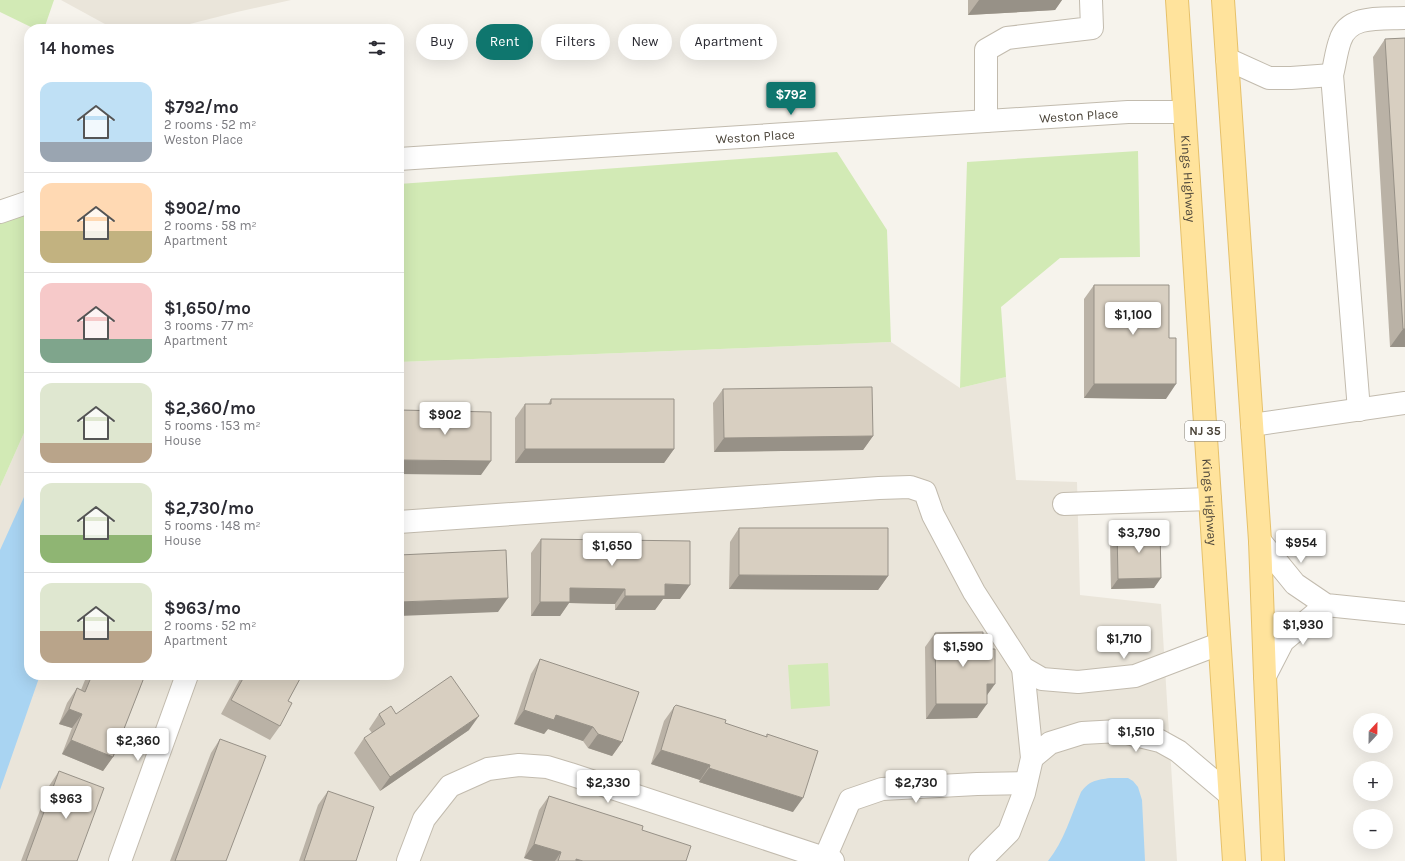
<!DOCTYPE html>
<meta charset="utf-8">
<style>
:root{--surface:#fff;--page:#f7f7f7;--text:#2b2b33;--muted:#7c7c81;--line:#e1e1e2;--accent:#0f766e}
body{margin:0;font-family:Karla,sans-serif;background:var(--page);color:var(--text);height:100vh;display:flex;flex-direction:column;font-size:15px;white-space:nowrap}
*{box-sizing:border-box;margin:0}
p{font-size:13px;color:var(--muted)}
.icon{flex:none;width:22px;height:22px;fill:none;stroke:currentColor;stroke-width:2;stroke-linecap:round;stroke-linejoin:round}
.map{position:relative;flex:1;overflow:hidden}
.panel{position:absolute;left:24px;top:24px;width:380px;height:656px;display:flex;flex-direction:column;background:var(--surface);border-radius:16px;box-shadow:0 4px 16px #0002}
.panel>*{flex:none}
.banner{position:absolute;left:416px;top:24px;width:380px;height:36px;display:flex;gap:8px}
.needle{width:26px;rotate:22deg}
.buttons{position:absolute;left:1353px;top:713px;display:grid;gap:8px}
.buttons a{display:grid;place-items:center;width:40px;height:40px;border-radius:50%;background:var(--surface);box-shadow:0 4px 16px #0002;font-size:20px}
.price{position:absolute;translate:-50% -34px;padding:0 9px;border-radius:4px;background:#fff;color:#222;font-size:13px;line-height:26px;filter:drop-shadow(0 1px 2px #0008)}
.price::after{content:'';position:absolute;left:50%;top:24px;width:12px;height:9px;margin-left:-6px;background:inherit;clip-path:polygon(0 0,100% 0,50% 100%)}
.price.current{background:var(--accent);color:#fff}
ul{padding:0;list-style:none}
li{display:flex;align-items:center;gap:12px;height:100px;padding:0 16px}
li+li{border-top:1px solid var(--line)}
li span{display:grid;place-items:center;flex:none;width:112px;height:80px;border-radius:12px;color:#555}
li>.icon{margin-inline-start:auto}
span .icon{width:48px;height:48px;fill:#fffc;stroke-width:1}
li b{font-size:17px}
h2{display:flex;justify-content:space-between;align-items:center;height:48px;padding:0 16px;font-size:17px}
.pill{padding:0 14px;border-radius:18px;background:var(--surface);box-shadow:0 4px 16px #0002;font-size:14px;line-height:36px}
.pill.current{background:var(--accent);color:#fff}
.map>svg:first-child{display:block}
</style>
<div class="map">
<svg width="1405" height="861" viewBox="0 0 1405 861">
<rect width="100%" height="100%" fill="#f6f3ec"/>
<!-- residential -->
<path fill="#eae5da" d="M 61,0 L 291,0 L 237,12 L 170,29 L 114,29 Z
M 891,342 L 960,388 L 1006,377 L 1016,480 L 1077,482 L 1080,595 L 1161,604 L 1177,861 L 0,861 L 0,487 L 24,433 L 29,429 L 29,675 L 399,675 L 399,362 Z"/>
<!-- green -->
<path fill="#d2eab5" d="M 0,0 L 54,0 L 44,29 L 35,29 L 0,12 Z
M 1138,151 L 1140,257 L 1060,258 L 1001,307 L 1006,377 L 960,388 L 967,162 Z
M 837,152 L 887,230 L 891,342 L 399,362 L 399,184 Z
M 29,211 L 29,429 L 24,433 L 0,487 L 0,213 Z
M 828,663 L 830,706 L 791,709 L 788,665 Z"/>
<!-- water -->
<path fill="#a9d4f2" d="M 29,486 L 29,675 L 40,675 L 0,790 L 0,550 Z
M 1110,778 L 1128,778 L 1133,781 L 1138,787 L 1142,800 L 1145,861 L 1048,861 C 1064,841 1071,816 1081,792 C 1090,780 1097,780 1110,778 Z"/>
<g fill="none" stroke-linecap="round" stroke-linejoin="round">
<!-- minor casing -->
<g stroke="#c2bbae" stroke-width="24">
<g id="minor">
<path d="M 1227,59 L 1269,78 L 1291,78 L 1332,75"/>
<path d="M 986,121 L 986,50 L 1007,38 L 1092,28 L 1091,0"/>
<path id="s1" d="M 399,159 L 1128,112 L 1183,112"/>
<path d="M 0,212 L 29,202"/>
<path d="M 1359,410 L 1332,75 C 1335,64 1336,52 1340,41 C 1348,14 1382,19 1405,18"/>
<path d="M 1252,425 L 1405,403"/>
<path d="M 1064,504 L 1210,499"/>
<path d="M 399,522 L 879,488 L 910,487 L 925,492 L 933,515 L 974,592 L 1023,668 L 1042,679 L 1078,682 L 1135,676 L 1219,644"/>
<path d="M 1260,541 L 1295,584 L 1326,605 L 1405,613"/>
<path d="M 1265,676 L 1283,641 L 1326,605"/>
<path d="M 1032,758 L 1050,743 L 1082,733 L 1119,731 L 1160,741 L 1178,751 L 1229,794"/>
<path d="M 825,858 L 850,800 L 882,789 L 977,784 L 1026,783"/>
<path d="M 120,861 L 187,675"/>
<path d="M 408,861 L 424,819 L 450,786 L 488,769 L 519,765 L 547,767 L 570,774 L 833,861"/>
<path d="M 980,861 L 1009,832 L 1024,793 L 1032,758 L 1023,668"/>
</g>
</g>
<!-- major casing -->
<g stroke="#e6c16a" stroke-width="24">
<g id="major">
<path id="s2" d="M 1177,0 L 1234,861"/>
<path d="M 1223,0 L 1260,541 L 1265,676 L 1273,861"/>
</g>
</g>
<!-- minor -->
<use href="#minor" stroke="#fff" stroke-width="22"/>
<!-- major -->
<use href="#major" stroke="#ffe39c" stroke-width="22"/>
</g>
<!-- wall -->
<path fill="#bab2a6" d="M 968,0 L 1062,0 L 1055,10 L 968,15 Z
M 1405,38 L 1405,347 L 1390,347 L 1373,57 L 1385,39 Z
M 1094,285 L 1166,399 L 1084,398 L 1084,299 Z
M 723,389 L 873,436 L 863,450 L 714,452 L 713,403 Z
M 551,399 L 674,449 L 664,463 L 515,463 L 515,418 L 525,404 L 548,404 Z
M 739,528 L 888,576 L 878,590 L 729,589 L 730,542 Z
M 1117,530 L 1154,588 L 1111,589 L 1110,540 Z
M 541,539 L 680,599 L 663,599 L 655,610 L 615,610 L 615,604 L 569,603 L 560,616 L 531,616 L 531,553 Z
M 935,633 L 983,649 L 987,696 L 977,718 L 926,719 L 925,647 Z
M 540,659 L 622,742 L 612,756 L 588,748 L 583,741 L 548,729 L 544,734 L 514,724 L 531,674 Z
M 87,675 L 145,675 L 113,757 L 103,771 L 62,754 L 72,728 L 59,724 L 67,703 L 77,688 L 81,690 Z
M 242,675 L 302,675 L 288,701 L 280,726 L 270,740 L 221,714 Z
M 674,707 L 766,737 L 767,734 L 793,812 L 699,782 L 700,780 L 651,764 L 664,721 Z
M 379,714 L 396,714 L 469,730 L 380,791 L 354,753 L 364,738 L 372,733 L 369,729 Z
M 220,739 L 226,861 L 170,861 L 211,753 Z
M 59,771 L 77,861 L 21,861 L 49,786 Z
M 328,791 L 356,861 L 299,861 L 318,805 Z
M 549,796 L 642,830 L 686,861 L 534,861 L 524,858 L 539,810 Z"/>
<!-- shaded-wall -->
<path fill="#979187" d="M 979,0 L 1062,0 L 1055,10 L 968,15 Z
M 1403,329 L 1405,329 L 1405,347 L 1390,347 Z
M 1094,384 L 1176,384 L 1166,399 L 1084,398 Z
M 873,436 L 863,450 L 714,452 L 724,438 Z
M 525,449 L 674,449 L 664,463 L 515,463 Z
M 399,460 L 491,461 L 481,475 L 399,474 Z
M 739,575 L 888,576 L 878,590 L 729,589 Z
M 1161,578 L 1154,588 L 1111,589 L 1118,579 Z
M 665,584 L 690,585 L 680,599 L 663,599 L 655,610 L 615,610 L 625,596 Z
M 570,588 L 625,589 L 615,604 L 569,603 L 560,616 L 531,616 L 540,602 Z
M 508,598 L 498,612 L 399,616 L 399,602 Z
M 987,684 L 995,684 L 985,698 Z
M 936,704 L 987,704 L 977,718 L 926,719 Z
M 69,709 L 82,714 L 72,728 L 59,724 Z
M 524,710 L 556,715 L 593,727 L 583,741 L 548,729 L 544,734 L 514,724 Z
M 479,716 L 469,730 L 380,791 L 390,777 Z
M 598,734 L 622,742 L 612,756 L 588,748 Z
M 71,740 L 113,757 L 103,771 L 62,754 Z
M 661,750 L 710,765 L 700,780 L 651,764 Z
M 709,768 L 803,798 L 793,812 L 699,782 Z
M 534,844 L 561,852 L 555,861 L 534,861 L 524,858 Z
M 576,859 L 583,861 L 575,861 Z"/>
<!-- building -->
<path fill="#d8cfc1" stroke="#979187" d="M 1405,38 L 1405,329 L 1403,329 L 1385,39 Z
M 1094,285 L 1169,285 L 1169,338 L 1176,338 L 1176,384 L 1094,384 Z
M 872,387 L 873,436 L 724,438 L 723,389 Z
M 551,399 L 674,399 L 674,449 L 525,449 L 525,404 L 551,404 Z
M 399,410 L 491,412 L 491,461 L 399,460 Z
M 739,528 L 888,528 L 888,576 L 739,575 Z
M 1160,529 L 1161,578 L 1118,579 L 1117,530 Z
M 541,539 L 690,541 L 690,585 L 665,584 L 665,596 L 625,596 L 625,589 L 570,588 L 570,602 L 540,602 Z
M 506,550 L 508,598 L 399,602 L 399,555 Z
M 983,632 L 983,649 L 995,649 L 995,684 L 987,684 L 987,704 L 936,704 L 935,633 Z
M 540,659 L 639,692 L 622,742 L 598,734 L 593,727 L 556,715 L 554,720 L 524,710 Z
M 92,675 L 145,675 L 113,757 L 71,740 L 82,714 L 69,709 L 77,688 L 85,692 Z
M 245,675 L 302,675 L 288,701 L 292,703 L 280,726 L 231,700 Z
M 451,676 L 479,716 L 390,777 L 364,738 L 385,724 L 379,714 L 391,706 L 396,714 Z
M 676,705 L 726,720 L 725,723 L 767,737 L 767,734 L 818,751 L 803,798 L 709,768 L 710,765 L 661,750 L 674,707 Z
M 220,739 L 266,756 L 226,861 L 175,861 Z
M 59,771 L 104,788 L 77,861 L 26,861 Z
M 328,791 L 374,807 L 356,861 L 304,861 Z
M 549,796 L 643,826 L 642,830 L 691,846 L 686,861 L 583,861 L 576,859 L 576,861 L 558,861 L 561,852 L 534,844 Z"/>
<g text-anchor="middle" stroke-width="3.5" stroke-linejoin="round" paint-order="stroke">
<!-- shield labels -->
<rect fill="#fff" stroke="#817c74" stroke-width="1" x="1185" y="421" width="40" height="20" rx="3"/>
<g font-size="12" font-weight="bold" fill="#4b4439">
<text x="1205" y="435">NJ 35</text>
</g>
<!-- street labels -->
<g font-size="13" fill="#4b4439" stroke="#fff">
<text dy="5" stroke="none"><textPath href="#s1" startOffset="681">Weston Place</textPath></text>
<text dy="5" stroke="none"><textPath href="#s1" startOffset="357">Weston Place</textPath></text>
<text dy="5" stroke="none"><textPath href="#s2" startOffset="179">Kings Highway</textPath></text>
<text dy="5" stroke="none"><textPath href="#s2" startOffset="503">Kings Highway</textPath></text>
</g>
</g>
</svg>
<div class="buttons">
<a><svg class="needle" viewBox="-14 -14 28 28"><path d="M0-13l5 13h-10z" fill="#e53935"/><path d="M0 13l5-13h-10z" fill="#7c7c81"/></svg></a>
<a>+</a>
<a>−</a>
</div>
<b class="price current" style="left:791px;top:116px">$792</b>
<b class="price" style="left:1133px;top:336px">$1,100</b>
<b class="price" style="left:445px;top:436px">$902</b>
<b class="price" style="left:1139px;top:554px">$3,790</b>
<b class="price" style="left:1301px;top:564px">$954</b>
<b class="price" style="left:612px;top:567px">$1,650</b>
<b class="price" style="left:1303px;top:646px">$1,930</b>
<b class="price" style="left:1124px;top:660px">$1,710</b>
<b class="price" style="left:963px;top:668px">$1,590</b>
<b class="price" style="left:1136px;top:753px">$1,510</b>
<b class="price" style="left:138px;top:762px">$2,360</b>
<b class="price" style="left:608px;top:804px">$2,330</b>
<b class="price" style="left:916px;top:804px">$2,730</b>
<b class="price" style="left:66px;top:820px">$963</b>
<div class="banner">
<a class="pill">Buy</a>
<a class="pill current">Rent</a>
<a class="pill">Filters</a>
<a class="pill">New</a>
<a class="pill">Apartment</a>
</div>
<section class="panel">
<h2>14 homes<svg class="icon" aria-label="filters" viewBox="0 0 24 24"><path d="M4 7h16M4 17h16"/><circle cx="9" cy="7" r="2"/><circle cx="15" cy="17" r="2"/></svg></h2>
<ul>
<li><span style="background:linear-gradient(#bfe0f5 75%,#9aa5b1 0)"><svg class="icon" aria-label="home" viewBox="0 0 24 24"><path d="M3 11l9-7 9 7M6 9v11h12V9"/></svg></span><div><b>$792/mo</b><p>2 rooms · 52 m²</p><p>Weston Place</p></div></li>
<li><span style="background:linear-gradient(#ffd9b3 60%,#c2b280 0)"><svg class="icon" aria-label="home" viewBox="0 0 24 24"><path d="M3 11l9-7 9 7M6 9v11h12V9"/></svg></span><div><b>$902/mo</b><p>2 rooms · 58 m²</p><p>Apartment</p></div></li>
<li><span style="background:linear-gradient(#f6c9c9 70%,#7fa58c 0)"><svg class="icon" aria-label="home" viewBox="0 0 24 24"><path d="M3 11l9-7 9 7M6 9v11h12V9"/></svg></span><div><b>$1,650/mo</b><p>3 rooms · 77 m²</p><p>Apartment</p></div></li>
<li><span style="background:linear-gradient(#dfe7d0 75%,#b9a48a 0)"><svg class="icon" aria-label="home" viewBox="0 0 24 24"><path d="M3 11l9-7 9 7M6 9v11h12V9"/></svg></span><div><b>$2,360/mo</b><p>5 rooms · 153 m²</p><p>House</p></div></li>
<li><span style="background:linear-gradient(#dfe7d0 65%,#8fb573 0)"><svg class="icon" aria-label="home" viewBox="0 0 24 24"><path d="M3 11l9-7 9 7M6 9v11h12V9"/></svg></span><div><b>$2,730/mo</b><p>5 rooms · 148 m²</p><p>House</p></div></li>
<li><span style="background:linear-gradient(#dfe7d0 60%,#b9a48a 0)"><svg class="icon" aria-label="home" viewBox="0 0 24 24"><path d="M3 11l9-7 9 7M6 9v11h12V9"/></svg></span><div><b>$963/mo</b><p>2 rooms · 52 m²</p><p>Apartment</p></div></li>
</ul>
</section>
</div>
